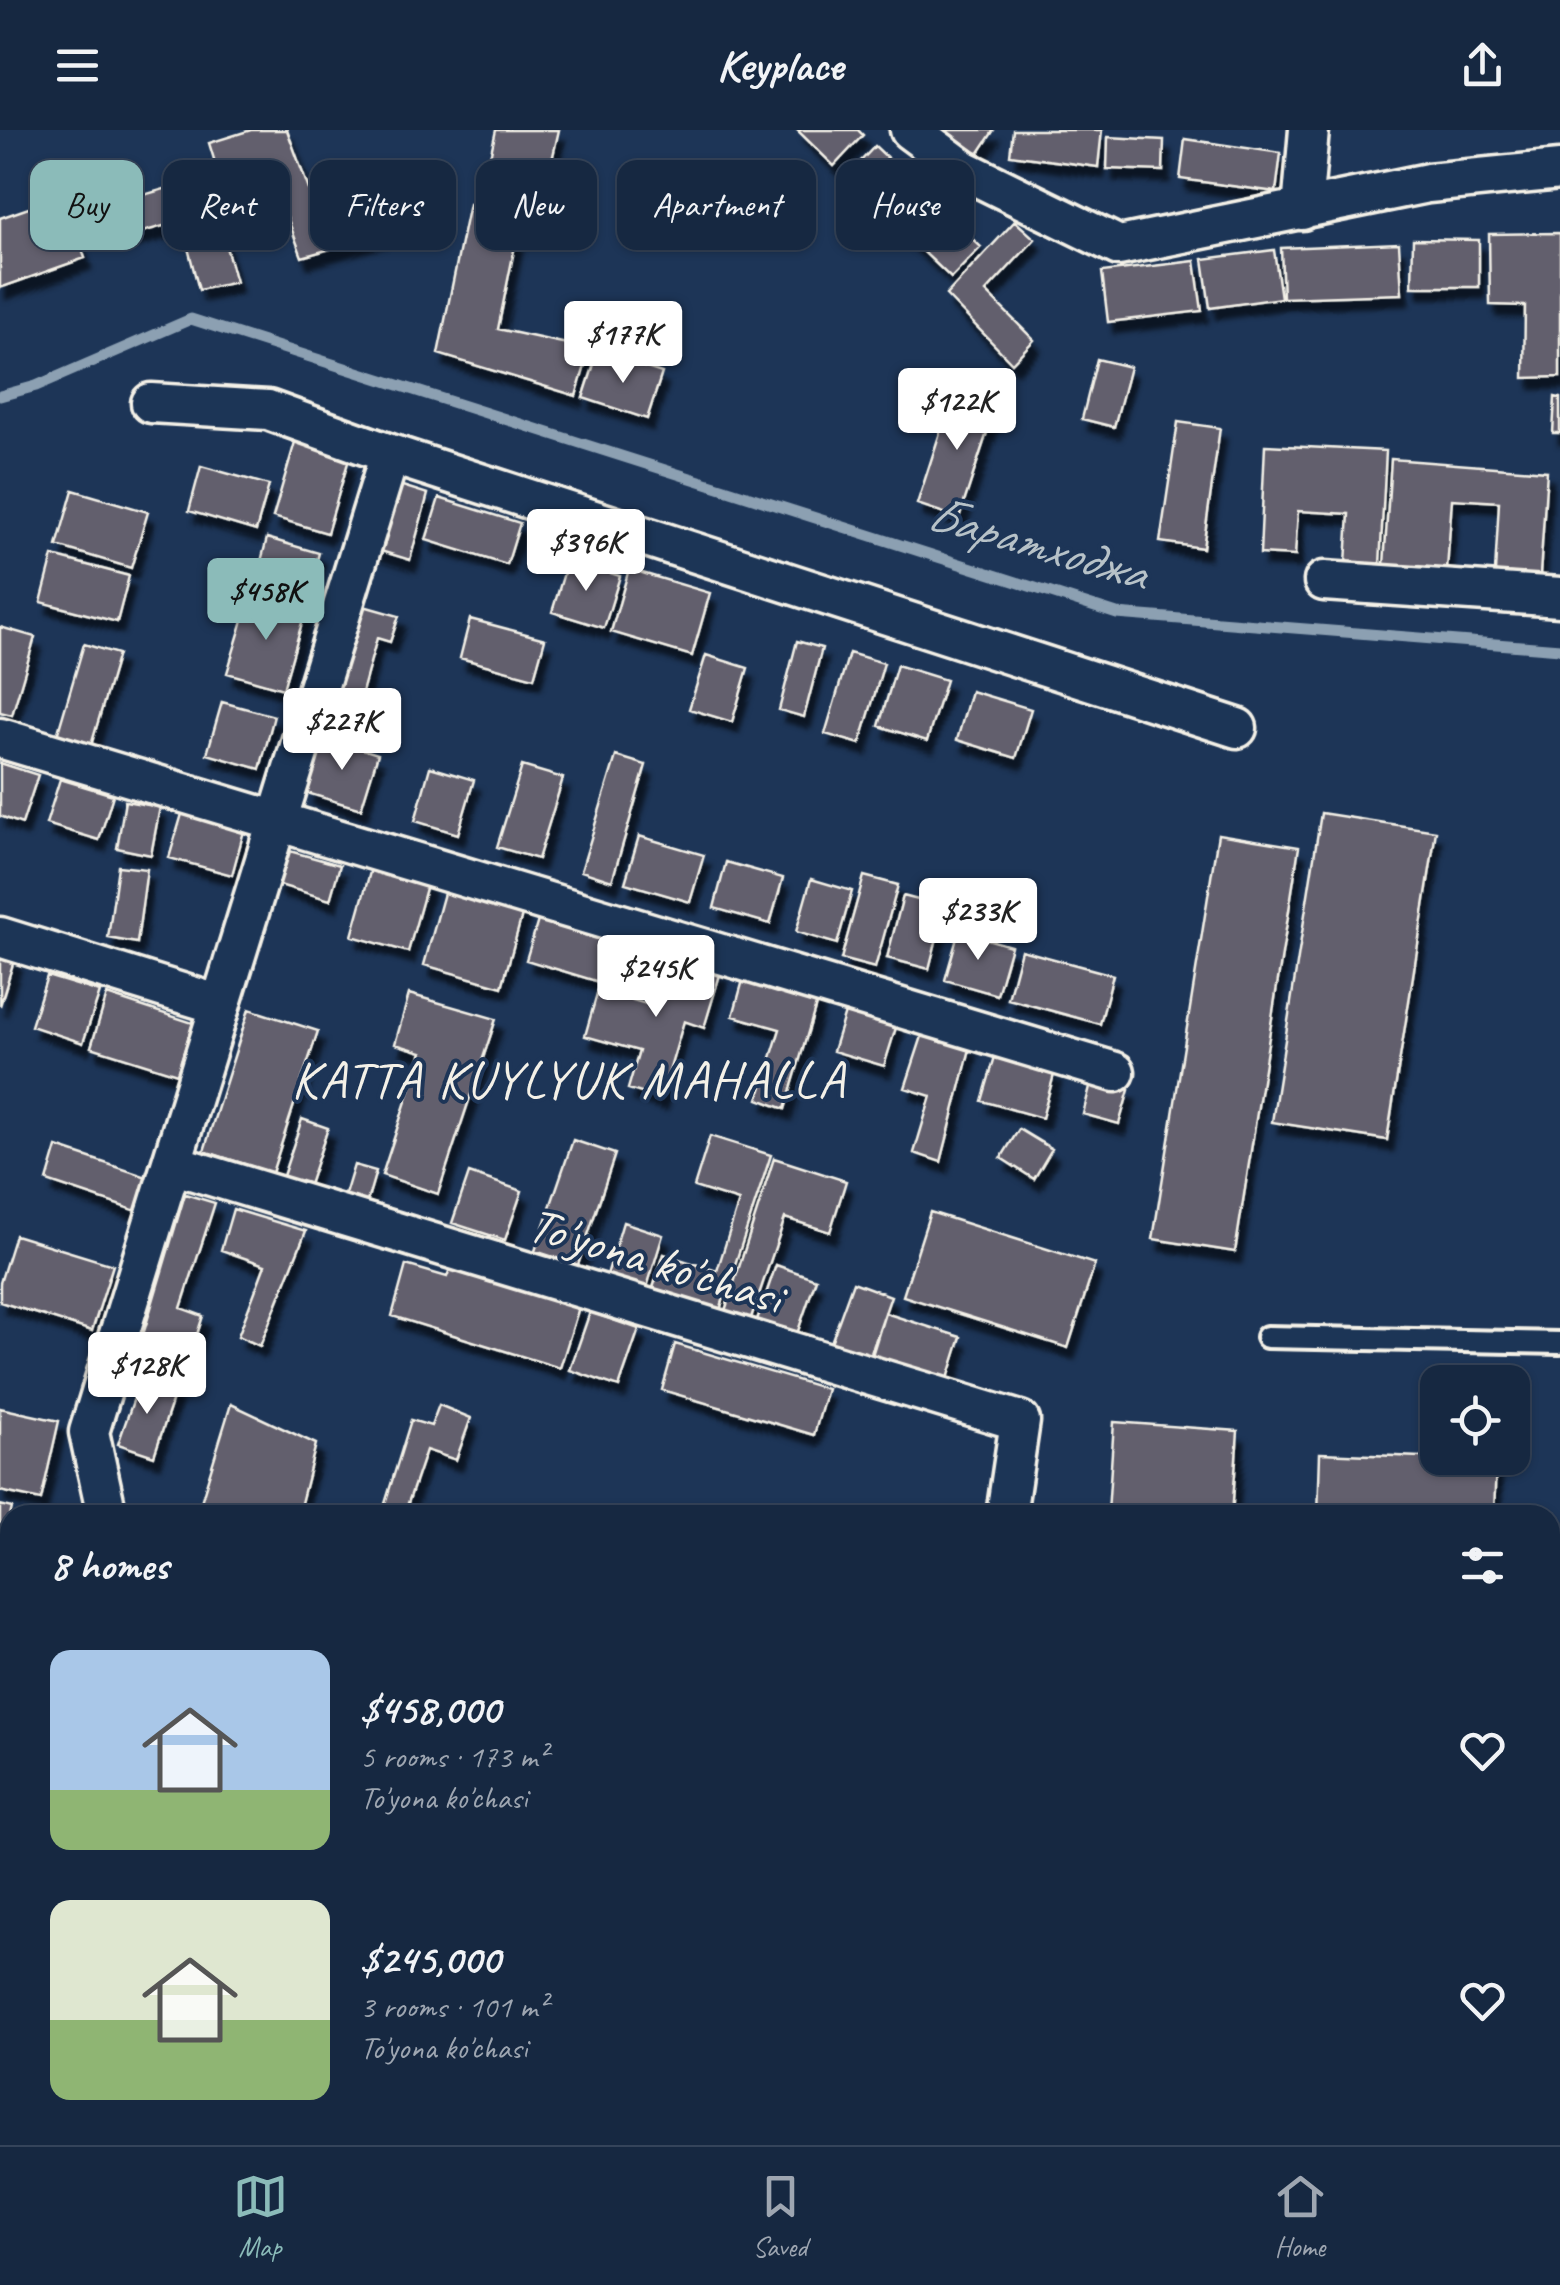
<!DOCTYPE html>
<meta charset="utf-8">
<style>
:root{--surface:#162841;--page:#23344c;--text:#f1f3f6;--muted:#9ea6b1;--line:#35445a;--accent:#8bbbb9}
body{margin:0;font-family:Caveat,sans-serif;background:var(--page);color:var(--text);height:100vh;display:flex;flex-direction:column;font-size:38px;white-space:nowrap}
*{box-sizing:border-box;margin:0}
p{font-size:32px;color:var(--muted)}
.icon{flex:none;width:55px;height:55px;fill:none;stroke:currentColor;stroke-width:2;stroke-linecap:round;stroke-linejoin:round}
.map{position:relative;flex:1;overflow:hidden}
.drawer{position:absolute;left:0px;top:1375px;width:1560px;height:640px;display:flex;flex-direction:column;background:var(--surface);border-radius:30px 30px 0 0;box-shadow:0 2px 8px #0004,0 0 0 2px var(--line)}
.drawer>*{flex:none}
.guide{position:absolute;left:30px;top:30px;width:1000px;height:90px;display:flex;gap:20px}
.fabs{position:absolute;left:1420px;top:1235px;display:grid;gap:20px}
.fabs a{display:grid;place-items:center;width:110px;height:110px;border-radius:20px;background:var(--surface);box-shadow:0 2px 8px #0004,0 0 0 2px var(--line);font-size:50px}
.price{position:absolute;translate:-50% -85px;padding:0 22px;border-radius:10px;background:#fff;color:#222;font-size:32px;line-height:65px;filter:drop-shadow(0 2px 5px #0008)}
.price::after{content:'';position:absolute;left:50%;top:60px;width:30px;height:22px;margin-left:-15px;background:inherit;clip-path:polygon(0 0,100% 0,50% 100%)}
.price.selected{background:var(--accent);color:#111}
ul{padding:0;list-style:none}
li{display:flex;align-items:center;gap:30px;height:250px;padding:0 50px}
li span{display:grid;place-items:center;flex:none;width:280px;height:200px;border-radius:20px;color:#555}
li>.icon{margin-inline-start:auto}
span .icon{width:120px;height:120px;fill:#fffc;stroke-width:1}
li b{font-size:42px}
h2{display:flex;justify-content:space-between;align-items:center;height:120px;padding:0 50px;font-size:42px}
.chip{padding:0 35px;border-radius:20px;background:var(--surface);box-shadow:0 2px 8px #0004,0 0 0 2px var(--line);font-size:35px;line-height:90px}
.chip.selected{background:var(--accent);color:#111}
header{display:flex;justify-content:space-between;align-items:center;height:130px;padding:0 50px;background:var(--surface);font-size:45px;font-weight:700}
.menu{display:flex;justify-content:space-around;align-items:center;height:140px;border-top:2px solid var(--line);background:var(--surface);font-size:28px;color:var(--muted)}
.menu a{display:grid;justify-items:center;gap:5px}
.menu .selected{color:var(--accent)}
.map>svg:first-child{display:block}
</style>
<header><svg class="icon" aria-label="menu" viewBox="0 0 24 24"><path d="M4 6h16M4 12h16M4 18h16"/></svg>Keyplace<svg class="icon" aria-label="share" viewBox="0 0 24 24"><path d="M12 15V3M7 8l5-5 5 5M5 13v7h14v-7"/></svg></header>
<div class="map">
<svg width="1560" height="2015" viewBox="0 0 1560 2015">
<defs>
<filter id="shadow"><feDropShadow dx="6" dy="11" stdDeviation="2.5" flood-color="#0009"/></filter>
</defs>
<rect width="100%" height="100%" fill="#1d3557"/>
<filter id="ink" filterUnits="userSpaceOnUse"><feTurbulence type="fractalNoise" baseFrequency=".01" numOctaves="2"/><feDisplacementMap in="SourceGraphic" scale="20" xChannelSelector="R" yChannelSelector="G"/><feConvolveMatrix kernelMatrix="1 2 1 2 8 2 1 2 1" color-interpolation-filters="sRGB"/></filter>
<g filter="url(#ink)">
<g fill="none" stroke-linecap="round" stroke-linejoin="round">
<!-- stream -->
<path stroke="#8ca0b2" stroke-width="11" d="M 0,266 L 36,256 L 191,189 L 1117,484 L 1560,519"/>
</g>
<!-- building -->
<path fill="#625f6d" stroke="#f4f1e8" stroke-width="2.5" filter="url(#shadow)" d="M 251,0 L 287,0 L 312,68 L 361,53 L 380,105 L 302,127 L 275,54 L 226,68 L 209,13 Z
M 496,0 L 559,0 L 543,69 L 484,54 Z
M 797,0 L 858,0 L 863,5 L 834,36 Z
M 943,0 L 994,0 L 978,24 Z
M 1013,0 L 1102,0 L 1098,37 L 1010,25 Z
M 1108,7 L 1164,10 L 1163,41 L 1107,39 Z
M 1185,9 L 1281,23 L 1276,62 L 1180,49 Z
M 875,16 L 919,58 L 888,90 L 845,48 Z
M 206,47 L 236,152 L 199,160 L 181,91 L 128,106 L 119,72 Z
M 63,66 L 85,128 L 0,158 L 0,88 Z
M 469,74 L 521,86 L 498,199 L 590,219 L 576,266 L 438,224 Z
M 937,75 L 981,117 L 951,148 L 907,106 Z
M 1015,91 L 1035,109 L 986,162 L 1034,210 L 1012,233 L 946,165 Z
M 1560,103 L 1560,247 L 1524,248 L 1525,176 L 1490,175 L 1489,104 Z
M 1413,109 L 1479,110 L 1479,157 L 1412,157 Z
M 1399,113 L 1402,164 L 1283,168 L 1281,118 Z
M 1274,120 L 1281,168 L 1210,178 L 1203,129 Z
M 1195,131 L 1202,181 L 1108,192 L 1102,142 Z
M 598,222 L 662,243 L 647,289 L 583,268 Z
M 1097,229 L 1130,237 L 1114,297 L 1082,289 Z
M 954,259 L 997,272 L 959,388 L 917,374 Z
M 1555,267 L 1560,268 L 1560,303 L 1553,303 Z
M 1178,292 L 1220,298 L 1203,418 L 1160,412 Z
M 295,312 L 349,329 L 327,403 L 273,387 Z
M 1265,315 L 1386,321 L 1380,435 L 1346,433 L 1349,384 L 1298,381 L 1295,426 L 1260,424 Z
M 1391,329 L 1547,341 L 1540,445 L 1495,442 L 1499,372 L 1452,369 L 1447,440 L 1384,435 Z
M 201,336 L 269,355 L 256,401 L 189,381 Z
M 393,353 L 428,364 L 410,430 L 374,419 Z
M 73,360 L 148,382 L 131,438 L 57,416 Z
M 439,368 L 520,393 L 507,435 L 426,410 Z
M 267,408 L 319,423 L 305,473 L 254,459 Z
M 53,426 L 129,446 L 117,492 L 41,472 Z
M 568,430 L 620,446 L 604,498 L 552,482 Z
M 629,439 L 710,463 L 692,526 L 611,502 Z
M 250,467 L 305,482 L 283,559 L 227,543 Z
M 360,475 L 399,486 L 390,512 L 377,508 L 353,595 L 328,587 Z
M 470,489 L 545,509 L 534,548 L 460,528 Z
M 0,497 L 35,507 L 12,585 L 0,582 Z
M 797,511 L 822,518 L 804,587 L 779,580 Z
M 84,514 L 118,524 L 90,619 L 56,609 Z
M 849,523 L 884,533 L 860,614 L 825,604 Z
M 706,525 L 748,538 L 732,592 L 689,579 Z
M 897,535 L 946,550 L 927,611 L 879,596 Z
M 971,561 L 1031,579 L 1016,628 L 957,610 Z
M 222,572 L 274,586 L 260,639 L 207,624 Z
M 324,607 L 378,624 L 361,679 L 307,663 Z
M 616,626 L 646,635 L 612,751 L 581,741 Z
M 0,633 L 38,645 L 22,694 L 0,686 Z
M 522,636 L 563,648 L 538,729 L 497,717 Z
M 430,637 L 474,650 L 458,704 L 415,691 Z
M 60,649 L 113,665 L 99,710 L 46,694 Z
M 125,671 L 160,677 L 151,725 L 117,718 Z
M 1321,683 L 1436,701 L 1387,1010 L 1272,992 Z
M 182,684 L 244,701 L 232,745 L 169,728 Z
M 1218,704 L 1299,717 L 1235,1122 L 1153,1109 Z
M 639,706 L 704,725 L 690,772 L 625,753 Z
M 286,720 L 340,735 L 330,770 L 276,754 Z
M 726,732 L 783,748 L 770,794 L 714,778 Z
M 372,735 L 428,751 L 408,822 L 352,806 Z
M 118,736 L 147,739 L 137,813 L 108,808 Z
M 864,746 L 898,755 L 875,838 L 841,829 Z
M 811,749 L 852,761 L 837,814 L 796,802 Z
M 446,756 L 524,778 L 502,857 L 424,835 Z
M 903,766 L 945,777 L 929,839 L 887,828 Z
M 540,784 L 613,805 L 599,852 L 526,830 Z
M 959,801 L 1011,816 L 997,865 L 945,850 Z
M 1021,820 L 1113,845 L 1100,894 L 1008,869 Z
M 0,823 L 15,827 L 0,876 Z
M 664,824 L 721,841 L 704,898 L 684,891 L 661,969 L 628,959 L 639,921 L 585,906 L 598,860 L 650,875 Z
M 745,843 L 819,865 L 785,979 L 758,969 L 780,899 L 733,886 Z
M 47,846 L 100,862 L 83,913 L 31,896 Z
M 409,864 L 496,889 L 438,1064 L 382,1045 L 422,922 L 395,914 Z
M 107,865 L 193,893 L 177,944 L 91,917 Z
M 847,876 L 898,891 L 884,936 L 833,921 Z
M 249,879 L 318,901 L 272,1043 L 204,1021 Z
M 924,900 L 971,915 L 941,1032 L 914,1023 L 931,966 L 905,958 Z
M 996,923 L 1055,941 L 1042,988 L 982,971 Z
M 1092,949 L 1129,960 L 1119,994 L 1083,984 Z
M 302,989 L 328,998 L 308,1058 L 282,1049 Z
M 1019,999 L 1052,1019 L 1034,1049 L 1001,1028 Z
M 710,1006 L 771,1025 L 720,1180 L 653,1158 L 664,1124 L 717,1141 L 739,1071 L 694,1057 Z
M 573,1010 L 615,1024 L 578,1135 L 535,1121 Z
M 57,1017 L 153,1049 L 142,1083 L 47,1051 Z
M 774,1028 L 846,1051 L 830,1102 L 785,1088 L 751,1188 L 725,1181 Z
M 354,1035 L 376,1041 L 366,1075 L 344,1068 Z
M 469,1043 L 522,1061 L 505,1110 L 452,1093 Z
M 185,1064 L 215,1073 L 181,1178 L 203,1186 L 191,1223 L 143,1205 Z
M 233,1079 L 306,1101 L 260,1216 L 238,1206 L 265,1135 L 221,1120 Z
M 930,1082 L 1095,1134 L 1068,1218 L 903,1166 Z
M 623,1092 L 663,1105 L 647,1157 L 607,1145 Z
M 15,1105 L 113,1135 L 92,1201 L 0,1172 L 0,1153 Z
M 452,1133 L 580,1174 L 560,1238 L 392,1186 L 406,1135 L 447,1147 Z
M 776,1135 L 816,1149 L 797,1204 L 757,1190 Z
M 853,1152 L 891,1166 L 868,1232 L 829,1218 Z
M 590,1182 L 639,1199 L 619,1257 L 570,1240 Z
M 885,1183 L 961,1207 L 946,1255 L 870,1232 Z
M 675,1214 L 827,1259 L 814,1305 L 662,1260 Z
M 141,1248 L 176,1260 L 154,1326 L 118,1314 Z
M 231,1274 L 316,1314 L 298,1385 L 197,1385 Z
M 439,1275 L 471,1288 L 456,1330 L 426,1320 L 404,1385 L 383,1380 L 411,1290 L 431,1296 Z
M 0,1278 L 59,1291 L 41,1370 L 0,1361 Z
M 1114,1292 L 1238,1301 L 1232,1385 L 1108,1382 Z
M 1320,1323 L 1496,1330 L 1494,1385 L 1318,1385 Z
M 0,1375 L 12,1378 L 0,1427 Z
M 381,2005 L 647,2005 L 563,2015 L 382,2015 Z
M 996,2005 L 1135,2005 L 1136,2015 L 996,2015 Z"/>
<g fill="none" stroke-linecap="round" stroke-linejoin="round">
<!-- lane casing -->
<g stroke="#f4f1e8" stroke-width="28">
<path id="lane" d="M 1267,1207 L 1560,1213
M 0,1512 L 10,1510
M 0,1997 L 10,1988
M 365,2005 L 366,2015
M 983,2005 L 983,2015
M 1174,2015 L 1174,2005
M 1442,2015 L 1444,2005"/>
</g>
<!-- street casing -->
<g stroke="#f4f1e8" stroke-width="45">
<path id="street" d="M 910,0 L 964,40 L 1119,116 L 1428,53 L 1560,40
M 1302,80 L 1309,0
M 151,273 L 268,280 L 390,324 L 1237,598
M 1324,451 L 1560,467
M 0,608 L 1115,942
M 0,807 L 220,875
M 172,1034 L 1020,1291 L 1006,1385
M 107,1385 L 89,1302 L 390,324"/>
</g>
<!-- highway casing -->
<g stroke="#f4f1e8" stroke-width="62">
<path id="highway" d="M 1550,1622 L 1560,1624
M 0,1696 L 10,1694
M 1550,1729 L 1560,1731
M 0,1779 L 10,1777"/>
</g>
<!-- lane -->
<use href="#lane" stroke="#1d3557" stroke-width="20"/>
<!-- street -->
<use href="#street" stroke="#1d3557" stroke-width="38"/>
<!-- highway -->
<use href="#highway" stroke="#1d3557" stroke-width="55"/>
<!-- rail -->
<path stroke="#f4f1e8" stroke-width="8" stroke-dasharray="15 8" stroke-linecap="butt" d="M 1550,1490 L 1560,1492
M 1550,1512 L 1560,1514
M 0,1540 L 10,1539
M 0,1561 L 10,1560"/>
</g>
</g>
<g text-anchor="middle" stroke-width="8" stroke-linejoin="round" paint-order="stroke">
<!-- street labels -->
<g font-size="50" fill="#f4f1e8" stroke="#1d3557">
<text transform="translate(656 1129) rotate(17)" y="18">To'yona ko'chasi</text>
</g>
<!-- water labels -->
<g font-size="52" font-style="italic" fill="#b7c2c8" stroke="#1d3557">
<text transform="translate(1037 412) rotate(16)" y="18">Баратходжа</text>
</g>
<!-- neighbourhood labels -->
<g font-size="52" letter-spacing="2.5" fill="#f4f1e8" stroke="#1d3557">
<text x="569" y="967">KATTA KUYLYUK MAHALLA</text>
</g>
</g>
</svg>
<div class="fabs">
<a><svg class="icon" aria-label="locate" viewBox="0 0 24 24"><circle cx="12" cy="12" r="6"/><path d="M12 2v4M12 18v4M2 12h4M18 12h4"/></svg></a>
</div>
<b class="price" style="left:623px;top:256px">$177K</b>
<b class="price" style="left:957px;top:323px">$122K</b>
<b class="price" style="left:586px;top:464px">$396K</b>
<b class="price selected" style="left:266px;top:513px">$458K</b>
<b class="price" style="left:342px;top:643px">$227K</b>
<b class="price" style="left:978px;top:833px">$233K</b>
<b class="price" style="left:656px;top:890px">$245K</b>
<b class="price" style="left:147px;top:1287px">$128K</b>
<div class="guide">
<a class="chip selected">Buy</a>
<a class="chip">Rent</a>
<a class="chip">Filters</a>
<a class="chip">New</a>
<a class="chip">Apartment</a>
<a class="chip">House</a>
</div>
<section class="drawer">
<h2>8 homes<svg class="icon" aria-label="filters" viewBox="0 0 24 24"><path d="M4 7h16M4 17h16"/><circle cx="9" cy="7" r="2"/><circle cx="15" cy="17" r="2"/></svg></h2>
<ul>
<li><span style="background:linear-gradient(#a9c7e8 70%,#8fb573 0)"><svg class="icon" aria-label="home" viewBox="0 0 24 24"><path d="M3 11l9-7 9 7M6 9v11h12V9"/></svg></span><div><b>$458,000</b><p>5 rooms · 173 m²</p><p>To'yona ko'chasi</p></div><svg class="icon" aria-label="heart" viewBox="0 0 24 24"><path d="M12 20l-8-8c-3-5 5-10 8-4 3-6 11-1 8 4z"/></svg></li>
<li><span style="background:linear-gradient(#dfe7d0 60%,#8fb573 0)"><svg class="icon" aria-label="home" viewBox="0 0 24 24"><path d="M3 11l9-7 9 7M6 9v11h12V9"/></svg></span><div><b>$245,000</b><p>3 rooms · 101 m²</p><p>To'yona ko'chasi</p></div><svg class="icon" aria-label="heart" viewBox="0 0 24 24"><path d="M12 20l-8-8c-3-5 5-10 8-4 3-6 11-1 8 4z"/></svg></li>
</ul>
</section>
</div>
<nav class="menu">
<a class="selected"><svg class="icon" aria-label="map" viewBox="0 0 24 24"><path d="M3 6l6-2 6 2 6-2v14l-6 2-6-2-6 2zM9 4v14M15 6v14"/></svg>Map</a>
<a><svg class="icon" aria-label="saved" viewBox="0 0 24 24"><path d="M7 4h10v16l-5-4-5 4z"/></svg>Saved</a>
<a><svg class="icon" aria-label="home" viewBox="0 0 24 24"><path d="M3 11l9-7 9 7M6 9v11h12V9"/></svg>Home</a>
</nav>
